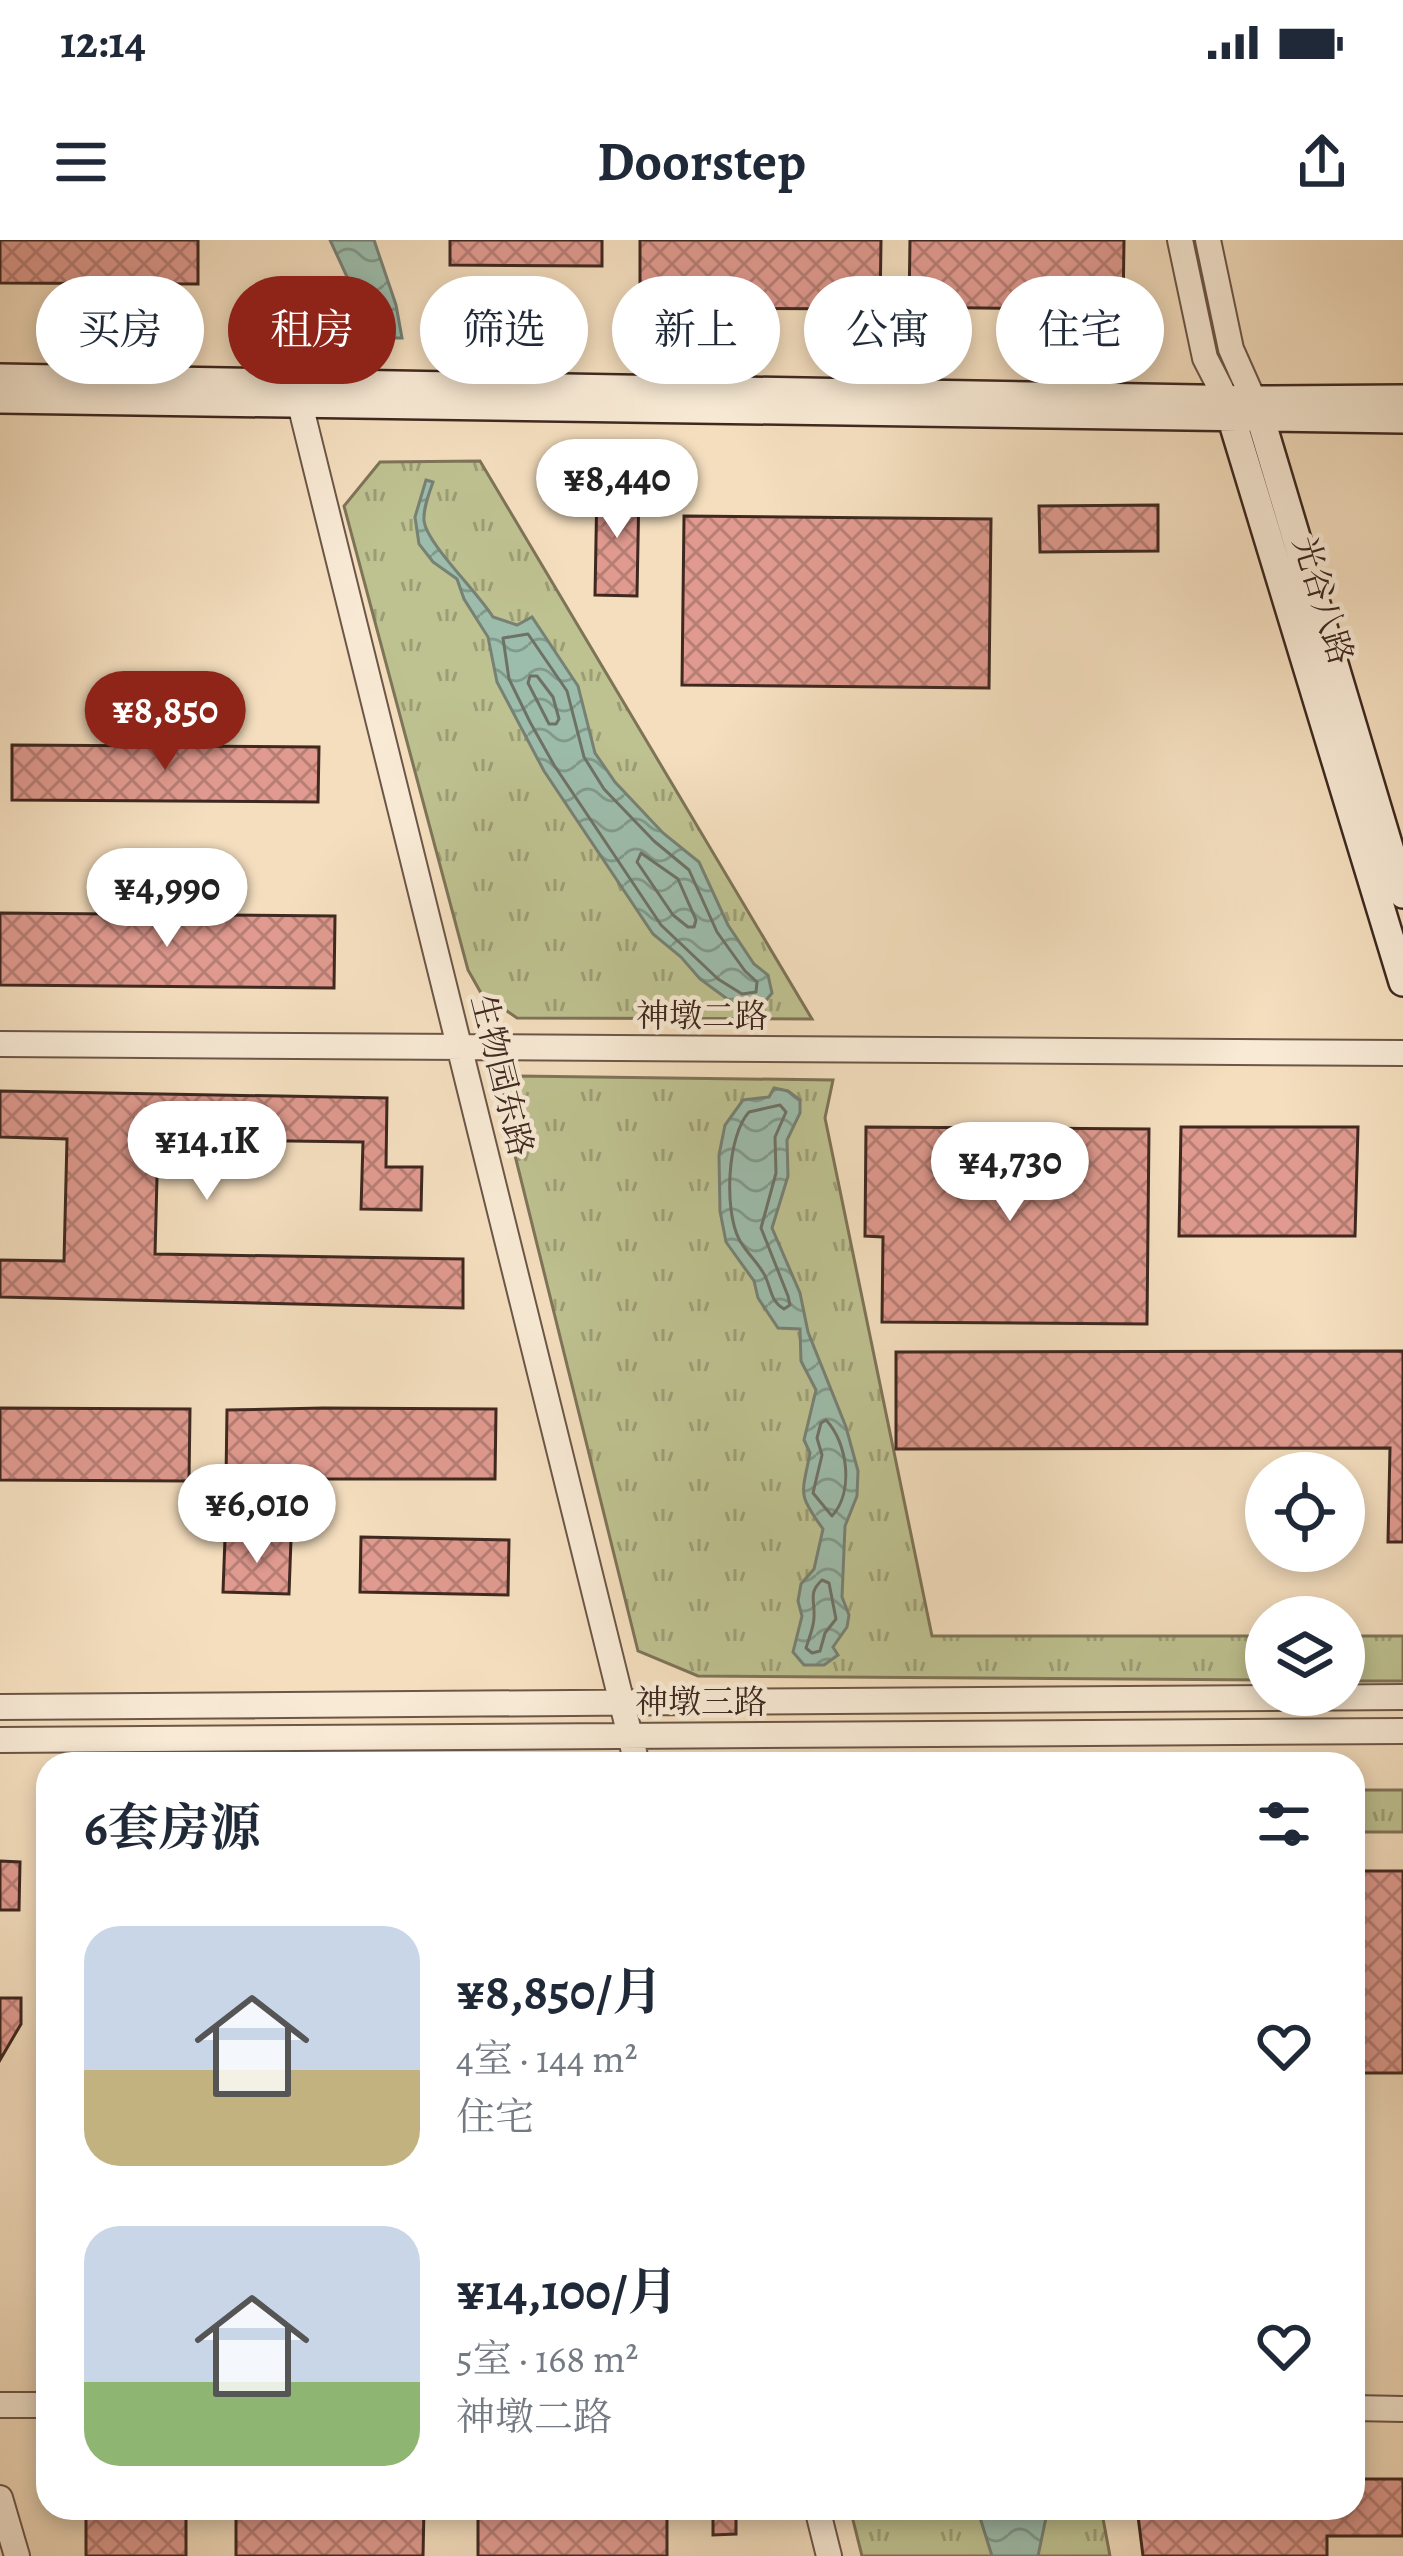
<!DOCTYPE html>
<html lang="zh">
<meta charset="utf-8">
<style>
:root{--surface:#fff;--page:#f2f2f3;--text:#1f2937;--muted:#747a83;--accent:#8f2418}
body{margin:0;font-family:Alegreya,"Noto Serif SC",serif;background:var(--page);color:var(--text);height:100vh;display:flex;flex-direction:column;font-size:45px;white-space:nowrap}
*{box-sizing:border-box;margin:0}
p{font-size:39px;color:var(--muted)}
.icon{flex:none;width:66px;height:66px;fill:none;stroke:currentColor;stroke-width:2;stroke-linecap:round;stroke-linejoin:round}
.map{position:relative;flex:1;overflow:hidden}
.side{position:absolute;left:36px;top:1512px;width:1329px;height:768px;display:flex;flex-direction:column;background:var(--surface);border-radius:36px;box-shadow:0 6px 18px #0003}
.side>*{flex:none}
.top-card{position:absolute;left:36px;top:36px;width:1332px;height:108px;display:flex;gap:24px}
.buttons{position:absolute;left:1245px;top:1212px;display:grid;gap:24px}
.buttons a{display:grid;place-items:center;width:120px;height:120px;border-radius:50%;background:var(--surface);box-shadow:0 6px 18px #0003;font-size:60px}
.price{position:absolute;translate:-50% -102px;padding:0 27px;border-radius:42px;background:#fff;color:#222;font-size:39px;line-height:78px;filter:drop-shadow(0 3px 6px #0008)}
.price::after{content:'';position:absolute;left:50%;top:72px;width:36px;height:27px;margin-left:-18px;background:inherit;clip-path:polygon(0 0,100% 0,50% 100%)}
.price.selected{background:var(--accent);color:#fff}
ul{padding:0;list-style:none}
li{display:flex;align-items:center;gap:36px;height:300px;padding:0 48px}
li span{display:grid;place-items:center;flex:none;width:336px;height:240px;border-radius:36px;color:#555}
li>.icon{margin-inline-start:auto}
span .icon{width:144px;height:144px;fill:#fffc;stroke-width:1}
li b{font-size:51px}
h2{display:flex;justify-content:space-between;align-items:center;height:144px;padding:0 48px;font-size:51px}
.tag{padding:0 42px;border-radius:54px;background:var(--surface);box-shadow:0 6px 18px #0003;font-size:42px;line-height:108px}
.tag.selected{background:var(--accent);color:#fff}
.status{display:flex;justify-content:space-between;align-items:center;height:84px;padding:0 60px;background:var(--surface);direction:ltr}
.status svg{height:33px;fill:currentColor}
header{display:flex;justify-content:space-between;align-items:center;height:156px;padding:0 48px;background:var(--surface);font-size:54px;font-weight:700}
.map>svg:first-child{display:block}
</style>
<div class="status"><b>12:14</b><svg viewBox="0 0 49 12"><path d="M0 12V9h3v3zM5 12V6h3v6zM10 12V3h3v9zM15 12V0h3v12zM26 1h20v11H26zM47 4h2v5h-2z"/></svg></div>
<header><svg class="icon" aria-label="menu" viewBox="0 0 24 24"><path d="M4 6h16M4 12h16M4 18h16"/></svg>Doorstep<svg class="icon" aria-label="share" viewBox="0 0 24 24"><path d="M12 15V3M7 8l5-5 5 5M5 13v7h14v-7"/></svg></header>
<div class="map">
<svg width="1403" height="2316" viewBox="0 0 1403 2316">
<defs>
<pattern id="grass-tufts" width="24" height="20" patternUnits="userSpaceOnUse" patternTransform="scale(3)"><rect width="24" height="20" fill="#bec190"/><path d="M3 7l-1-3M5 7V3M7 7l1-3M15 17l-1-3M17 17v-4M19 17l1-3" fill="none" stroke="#9c9d75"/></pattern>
<pattern id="water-waves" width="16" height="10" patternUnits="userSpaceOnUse" patternTransform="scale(3)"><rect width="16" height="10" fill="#9dbdac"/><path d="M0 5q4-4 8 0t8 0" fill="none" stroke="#819a8c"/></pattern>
<pattern id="building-cross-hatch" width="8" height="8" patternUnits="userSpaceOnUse" patternTransform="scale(3)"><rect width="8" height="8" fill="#e09a8f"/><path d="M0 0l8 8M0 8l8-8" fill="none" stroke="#b77e74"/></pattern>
</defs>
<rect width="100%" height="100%" fill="#f4debe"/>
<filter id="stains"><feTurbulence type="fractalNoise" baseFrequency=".00167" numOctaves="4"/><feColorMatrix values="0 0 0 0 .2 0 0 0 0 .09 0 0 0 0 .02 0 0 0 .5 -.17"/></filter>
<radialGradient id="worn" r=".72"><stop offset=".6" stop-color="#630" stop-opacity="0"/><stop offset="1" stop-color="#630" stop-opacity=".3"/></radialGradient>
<!-- grass -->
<path fill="url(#grass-tufts)" stroke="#7e7458" stroke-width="3" d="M 480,221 L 812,779 L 517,778 L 481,753 L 468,730 L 344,266 L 380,222 Z
M 517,836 L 833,840 L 825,878 L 932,1396 L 1266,1396 L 1266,1440 L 698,1436 L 638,1411 L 502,863 L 507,842 Z
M 1344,1396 L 1403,1396 L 1403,1441 L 1344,1441 Z
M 1353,1550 L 1403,1550 L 1403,1592 L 1353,1592 Z
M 850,2268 L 1101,2268 L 1110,2316 L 862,2316 Z"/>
<!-- water -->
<path fill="url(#water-waves)" stroke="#778174" stroke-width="3" d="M 330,0 L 374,0 L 396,65 L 402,98 L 390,98 L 387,89 L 366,78 Z
M 426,240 L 433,242 C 429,254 423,268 424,281 C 427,304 477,351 493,377 L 517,385 L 532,377 L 578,446 L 595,513 L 615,542 L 663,593 L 699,622 L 728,685 L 754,724 L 768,735 L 772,753 L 763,764 L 740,767 L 730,761 L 700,739 L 681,717 L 653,694 L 544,531 L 497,442 L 488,397 L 464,359 L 457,339 L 433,322 L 419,304 L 415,277 Z
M 774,848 L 788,851 L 800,860 L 800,873 L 787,900 L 788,936 L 772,988 L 800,1053 L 808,1092 L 846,1187 L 858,1231 L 857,1256 L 845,1286 L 842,1357 L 849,1375 L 847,1387 L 833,1407 L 838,1415 L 824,1425 L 804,1425 L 793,1412 L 802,1376 L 798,1361 L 801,1344 L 814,1329 L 823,1289 C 797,1253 802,1255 810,1213 L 804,1200 L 816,1150 L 801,1121 L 800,1089 L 778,1088 L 758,1058 L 754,1041 L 726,1002 L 720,971 L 719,915 L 725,885 L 743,860 L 769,857 Z
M 977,2268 L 1048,2268 L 1038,2316 L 992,2316 Z"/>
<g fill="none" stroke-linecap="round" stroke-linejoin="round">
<!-- shore -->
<path stroke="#6e7266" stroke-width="3" d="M 528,394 L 567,451 L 584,517 L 604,549 L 654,601 L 689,630 L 717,692 L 745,731 L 757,742 L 756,752 L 742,754 L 718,739 L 661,685 L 554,525 L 530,482 L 509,439 L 503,398 Z
M 530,436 L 537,436 L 553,457 L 559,479 L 556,484 L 549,484 L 528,443 Z
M 641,613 L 678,639 L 696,680 L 694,687 L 688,687 L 673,675 L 637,622 Z
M 780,865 L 786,872 L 775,897 L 776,933 L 761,988 L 788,1056 L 790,1065 L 784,1069 C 771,1061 772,1052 766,1038 C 760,1024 746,1013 739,999 C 724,970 727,896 749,872 Z
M 826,1180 C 848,1203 854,1252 832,1276 L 813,1253 L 822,1215 L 817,1198 L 821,1183 Z
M 822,1340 L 829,1343 L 836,1379 L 825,1393 L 820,1411 L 812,1413 L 806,1408 C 809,1398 814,1387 814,1377 C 815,1360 808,1353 822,1340 Z"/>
</g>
<!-- building -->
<path fill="url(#building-cross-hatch)" stroke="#3e2820" stroke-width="3" d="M 0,0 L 198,0 L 198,44 L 0,43 Z
M 450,0 L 602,0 L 602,26 L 450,25 Z
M 640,0 L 881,0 L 880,69 L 640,68 Z
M 910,0 L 1124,0 L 1123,70 L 909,67 Z
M 597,246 L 639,247 L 637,356 L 595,355 Z
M 1158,265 L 1158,311 L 1040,312 L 1039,266 Z
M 684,276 L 991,279 L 989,448 L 682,445 Z
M 12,505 L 319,507 L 318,562 L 12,560 Z
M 0,673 L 335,676 L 334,748 L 0,745 Z
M 0,851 L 387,858 L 386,927 L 422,927 L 421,970 L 361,969 L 363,902 L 158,899 L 155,1014 L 463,1019 L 463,1068 L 0,1057 L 0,1020 L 64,1021 L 67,899 L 0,897 Z
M 866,887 L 1149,889 L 1147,1084 L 882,1082 L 883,997 L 865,996 Z
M 1181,887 L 1358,887 L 1355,996 L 1179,996 Z
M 1403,1111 L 1403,1302 L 1388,1302 L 1390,1208 L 896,1209 L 896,1112 Z
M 0,1168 L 190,1169 L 189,1241 L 0,1240 Z
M 323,1168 L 496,1169 L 495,1239 L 226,1239 L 227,1170 Z
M 361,1297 L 509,1300 L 508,1355 L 360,1352 Z
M 225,1298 L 291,1299 L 289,1354 L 223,1352 Z
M 0,1621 L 20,1622 L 19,1670 L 0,1670 Z
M 1353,1631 L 1403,1631 L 1403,1833 L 1353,1833 Z
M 0,1758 L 21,1758 L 21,1784 L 0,1820 Z
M 1353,2239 L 1403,2239 L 1403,2296 L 1327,2296 L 1327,2316 L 1143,2316 L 1137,2268 L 1353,2268 Z
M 86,2268 L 186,2268 L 186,2316 L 86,2316 Z
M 236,2268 L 424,2268 L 423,2316 L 236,2316 Z
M 478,2268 L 667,2268 L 667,2316 L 478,2316 Z
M 713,2268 L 736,2268 L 736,2294 L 713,2295 Z"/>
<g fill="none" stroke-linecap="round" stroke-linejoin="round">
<!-- tertiary casing -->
<g stroke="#6c5648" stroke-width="28">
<path id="tertiary" d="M 1180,0 L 1205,118 L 1226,159
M 1208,0 L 1231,109 L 1259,172
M 300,164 L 637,1524
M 0,804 L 1403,813
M 0,1467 L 1403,1457
M 0,1500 L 1403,1491
M 0,2165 L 48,2165
M 1353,2168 L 1403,2169
M 0,2258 L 17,2316
M 817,2268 L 829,2316"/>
</g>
<!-- secondary casing -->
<g stroke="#3e2820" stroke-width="32">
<path id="secondary" d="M 0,138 L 1255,160 L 1403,159
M 0,159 L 1403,179
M 1227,163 L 1403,742
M 1261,180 L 1403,654"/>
</g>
<!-- tertiary -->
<use href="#tertiary" stroke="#f8ead5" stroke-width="24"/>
<!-- secondary -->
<use href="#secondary" stroke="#f8ead5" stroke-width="27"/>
</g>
<g text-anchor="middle" stroke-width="9" stroke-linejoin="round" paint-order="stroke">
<!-- street labels -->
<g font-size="33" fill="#3e2820" stroke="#f8ead5">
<text transform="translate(1324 360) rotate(73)" y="12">光谷八路</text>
<text x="702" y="787">神墩二路</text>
<text transform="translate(503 835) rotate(76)" y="12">生物园东路</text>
<text x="701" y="1473">神墩三路</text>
</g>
</g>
<rect width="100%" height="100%" filter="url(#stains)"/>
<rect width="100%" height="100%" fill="url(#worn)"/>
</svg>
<div class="buttons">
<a><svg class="icon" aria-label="locate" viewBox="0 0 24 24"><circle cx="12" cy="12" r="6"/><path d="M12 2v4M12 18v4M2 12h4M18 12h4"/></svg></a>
<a><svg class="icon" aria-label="layers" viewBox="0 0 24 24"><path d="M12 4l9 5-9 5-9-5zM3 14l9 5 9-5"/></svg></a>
</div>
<b class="price" style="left:617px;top:301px">¥8,440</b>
<b class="price selected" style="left:165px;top:533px">¥8,850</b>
<b class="price" style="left:167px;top:710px">¥4,990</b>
<b class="price" style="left:207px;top:963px">¥14.1K</b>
<b class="price" style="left:1010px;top:984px">¥4,730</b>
<b class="price" style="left:257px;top:1326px">¥6,010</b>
<div class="top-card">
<a class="tag">买房</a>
<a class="tag selected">租房</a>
<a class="tag">筛选</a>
<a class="tag">新上</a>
<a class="tag">公寓</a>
<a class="tag">住宅</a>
</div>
<section class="side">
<h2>6套房源<svg class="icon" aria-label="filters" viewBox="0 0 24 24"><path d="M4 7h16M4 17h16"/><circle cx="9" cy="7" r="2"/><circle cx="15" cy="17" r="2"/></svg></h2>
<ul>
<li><span style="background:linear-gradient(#c9d6e8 60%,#c2b280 0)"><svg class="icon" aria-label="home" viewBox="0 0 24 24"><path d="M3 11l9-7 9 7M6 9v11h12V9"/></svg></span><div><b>¥8,850/月</b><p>4室 · 144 m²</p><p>住宅</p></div><svg class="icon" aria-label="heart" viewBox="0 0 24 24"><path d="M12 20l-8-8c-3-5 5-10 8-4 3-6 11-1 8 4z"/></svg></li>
<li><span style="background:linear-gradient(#c9d6e8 65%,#8fb573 0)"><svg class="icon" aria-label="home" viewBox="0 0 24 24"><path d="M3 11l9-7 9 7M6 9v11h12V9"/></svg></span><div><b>¥14,100/月</b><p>5室 · 168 m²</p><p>神墩二路</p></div><svg class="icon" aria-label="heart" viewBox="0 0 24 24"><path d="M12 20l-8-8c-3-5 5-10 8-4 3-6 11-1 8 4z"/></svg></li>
</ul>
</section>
</div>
